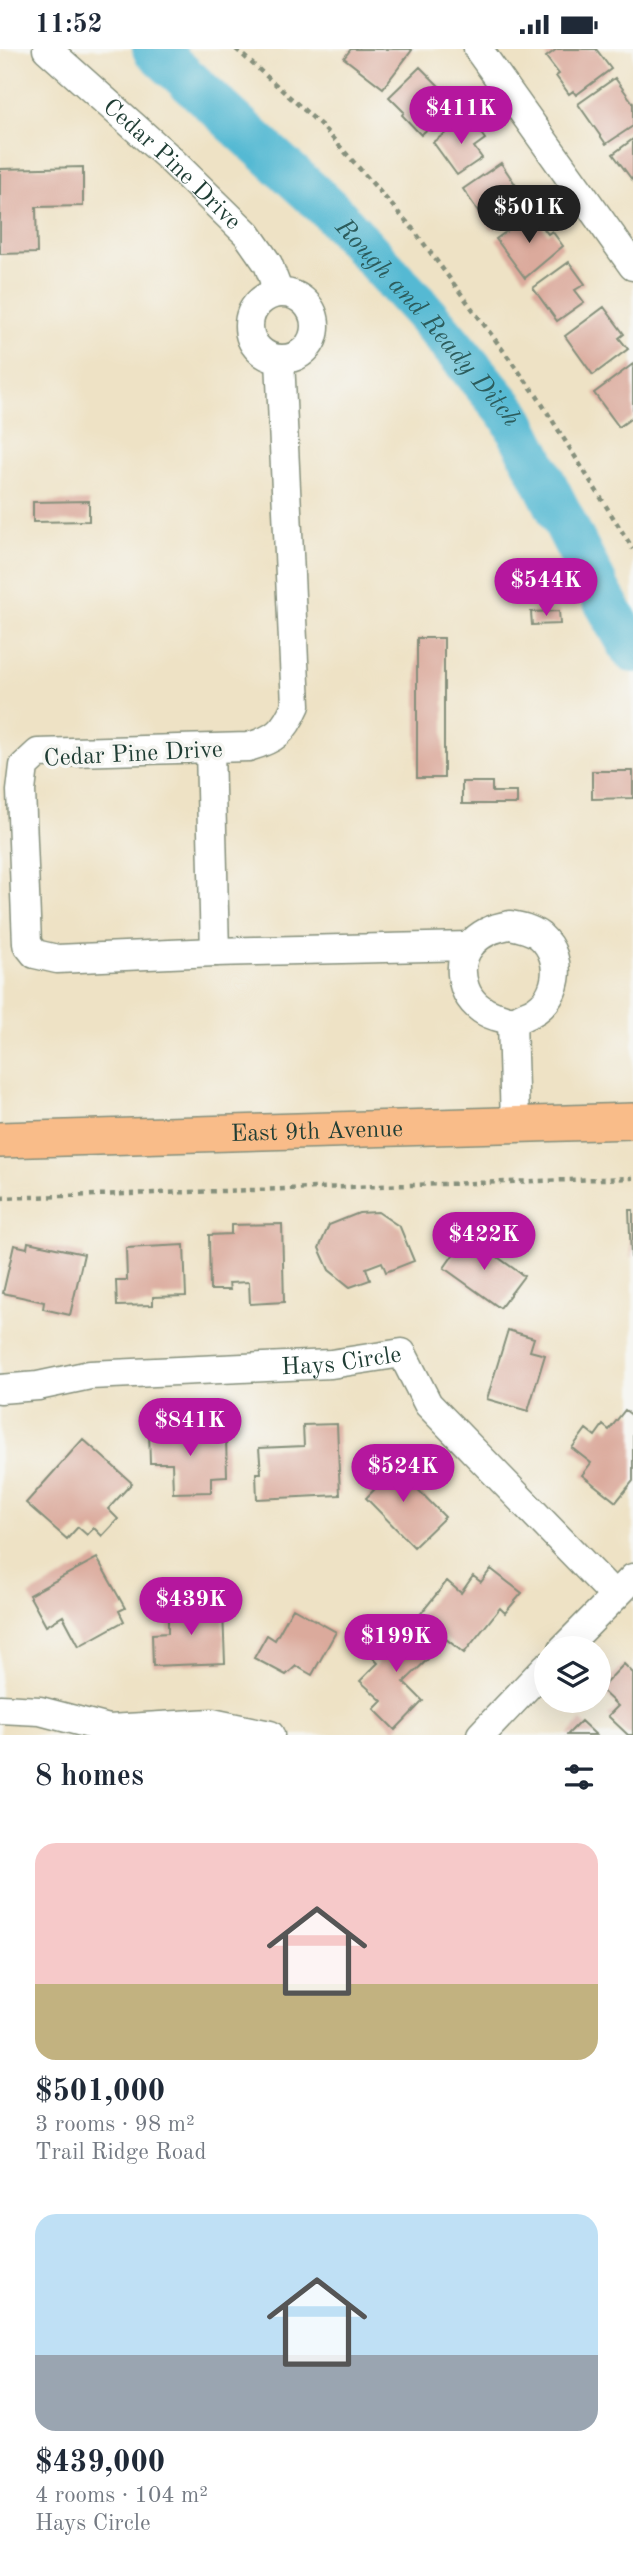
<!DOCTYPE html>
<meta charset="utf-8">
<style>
:root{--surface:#fff;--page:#f6f6f7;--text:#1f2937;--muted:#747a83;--accent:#b5179e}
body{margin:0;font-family:"Old Standard TT",serif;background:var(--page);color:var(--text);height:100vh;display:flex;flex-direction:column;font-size:26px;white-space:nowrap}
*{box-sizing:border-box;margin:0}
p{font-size:23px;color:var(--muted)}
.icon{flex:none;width:38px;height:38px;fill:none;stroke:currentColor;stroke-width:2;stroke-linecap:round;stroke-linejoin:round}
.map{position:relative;height:1686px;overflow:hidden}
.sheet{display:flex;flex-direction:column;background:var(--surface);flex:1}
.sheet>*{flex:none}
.tools{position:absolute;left:534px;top:1587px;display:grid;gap:14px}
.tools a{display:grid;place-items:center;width:77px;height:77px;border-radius:50%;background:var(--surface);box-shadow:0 7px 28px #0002;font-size:35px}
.price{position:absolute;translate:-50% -60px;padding:0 16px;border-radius:24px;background:var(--accent);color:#fff;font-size:23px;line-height:46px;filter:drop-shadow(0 2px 4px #0008)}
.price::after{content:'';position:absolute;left:50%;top:42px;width:21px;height:16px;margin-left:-10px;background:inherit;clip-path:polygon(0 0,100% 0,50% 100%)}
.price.current{background:#222;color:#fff}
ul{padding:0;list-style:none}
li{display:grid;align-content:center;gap:14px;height:371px;padding:0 35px}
li span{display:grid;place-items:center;height:217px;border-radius:21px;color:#555}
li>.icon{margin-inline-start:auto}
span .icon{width:126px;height:126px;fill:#fffc;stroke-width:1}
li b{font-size:30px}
h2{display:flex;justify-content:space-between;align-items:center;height:84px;padding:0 35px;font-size:30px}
.status{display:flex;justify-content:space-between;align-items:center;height:49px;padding:0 35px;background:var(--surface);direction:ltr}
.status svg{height:19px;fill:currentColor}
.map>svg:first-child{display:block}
</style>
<div class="status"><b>11:52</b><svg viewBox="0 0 49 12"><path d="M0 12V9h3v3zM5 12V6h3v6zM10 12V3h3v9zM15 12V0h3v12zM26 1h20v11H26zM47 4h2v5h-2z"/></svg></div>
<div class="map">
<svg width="633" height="1686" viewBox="0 0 633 1686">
<rect width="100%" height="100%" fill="#f6f6f2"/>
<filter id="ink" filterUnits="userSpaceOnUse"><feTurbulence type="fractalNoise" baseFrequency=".0143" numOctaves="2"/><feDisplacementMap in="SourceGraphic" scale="14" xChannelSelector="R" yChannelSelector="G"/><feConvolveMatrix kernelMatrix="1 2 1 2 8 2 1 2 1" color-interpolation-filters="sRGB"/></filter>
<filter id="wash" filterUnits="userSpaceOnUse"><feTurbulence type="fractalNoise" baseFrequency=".00686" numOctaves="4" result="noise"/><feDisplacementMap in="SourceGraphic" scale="28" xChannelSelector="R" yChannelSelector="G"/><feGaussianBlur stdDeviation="1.57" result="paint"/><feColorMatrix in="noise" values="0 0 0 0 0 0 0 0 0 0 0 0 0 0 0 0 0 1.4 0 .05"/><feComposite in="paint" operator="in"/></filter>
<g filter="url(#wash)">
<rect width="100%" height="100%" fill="#eee2c5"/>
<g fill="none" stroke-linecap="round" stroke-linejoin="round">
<!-- river -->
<path stroke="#54b9d3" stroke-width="44" id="s1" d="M 154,0 L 330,161 L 423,262 L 511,367 L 598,540 L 633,602"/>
</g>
<g id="blocks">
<!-- building -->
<path fill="#dbaa9c" d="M 351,0 L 410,0 L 412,1 L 383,39 L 344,9 Z
M 557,0 L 596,0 L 611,20 L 576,46 L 573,42 L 569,45 L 556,27 L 559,25 L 546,8 Z
M 420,18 L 439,37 L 436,40 L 452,57 L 421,86 L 402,66 L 404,63 L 389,48 Z
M 615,29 L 633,54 L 633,77 L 606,95 L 578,55 Z
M 469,68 L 485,90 L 474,98 L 482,109 L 457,126 L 433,93 Z
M 633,90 L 633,132 L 613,105 Z
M 501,114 L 529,156 L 491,181 L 463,140 Z
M 83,118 L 83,157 L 36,158 L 37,204 L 0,205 L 0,120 Z
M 532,164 L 548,185 L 552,182 L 563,197 L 525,229 L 496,190 Z
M 569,213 L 585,235 L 575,241 L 584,253 L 557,272 L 533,239 Z
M 604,258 L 624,285 L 619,289 L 628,300 L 593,326 L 565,287 Z
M 633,315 L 633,368 L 619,378 L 594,344 Z
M 89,452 L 89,472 L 33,473 L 33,453 Z
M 559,562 L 560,575 L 532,576 L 531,563 Z
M 417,589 L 444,589 L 444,729 L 417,729 Z
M 592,722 L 633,722 L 633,749 L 592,750 Z
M 462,733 L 492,733 L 492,743 L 517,743 L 517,755 L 462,755 Z
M 629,1161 L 633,1161 L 633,1208 L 631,1208 Z
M 378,1163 L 400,1178 L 414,1212 L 386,1223 L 382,1213 L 366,1219 L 370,1231 L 350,1238 L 329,1221 L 319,1199 L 329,1176 L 359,1164 Z
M 282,1175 L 284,1253 L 250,1255 L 249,1233 L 229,1234 L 230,1241 L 210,1241 L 209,1186 L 231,1185 L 231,1176 Z
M 467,1186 L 524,1227 L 500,1259 L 444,1219 Z
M 28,1193 L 84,1205 L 70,1266 L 43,1260 L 44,1253 L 3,1244 L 14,1196 L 27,1199 Z
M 184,1196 L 186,1247 L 153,1248 L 153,1256 L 117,1257 L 116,1231 L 127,1231 L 126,1199 Z
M 508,1281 L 534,1289 L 530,1302 L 545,1306 L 528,1362 L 487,1350 Z
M 625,1361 L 633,1367 L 633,1432 L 616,1453 L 582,1426 L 591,1414 L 572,1399 L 586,1380 L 595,1387 L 603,1376 L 609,1381 Z
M 337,1375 L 340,1446 L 257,1450 L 256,1424 L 261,1424 L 259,1399 L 304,1397 L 303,1376 Z
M 201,1380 L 202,1388 L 226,1388 L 227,1427 L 211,1428 L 211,1443 L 173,1444 L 172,1414 L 150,1414 L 149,1381 Z
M 83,1390 L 132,1434 L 108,1460 L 118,1470 L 102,1487 L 94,1479 L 87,1486 L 78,1478 L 67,1490 L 26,1454 Z
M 388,1410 L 445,1468 L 414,1498 L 366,1449 L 374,1441 L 365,1432 Z
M 97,1509 L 125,1559 L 119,1562 L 124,1572 L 79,1597 L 63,1567 L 46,1577 L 29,1546 Z
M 491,1520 L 522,1544 L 505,1564 L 500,1559 L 464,1604 L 418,1568 L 447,1532 L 461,1544 L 473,1527 L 481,1533 Z
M 204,1551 L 204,1564 L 223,1563 L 225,1614 L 153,1617 L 152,1585 L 168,1584 L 168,1564 L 180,1564 L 179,1552 Z
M 293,1559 L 336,1583 L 312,1626 L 296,1617 L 286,1626 L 254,1609 L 267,1586 L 275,1591 Z
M 403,1571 L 421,1588 L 415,1595 L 429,1609 L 404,1633 L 423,1652 L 395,1681 L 374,1660 L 382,1652 L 360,1632 L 378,1614 L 369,1605 Z
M 624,1615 L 633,1624 L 633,1686 L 628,1686 L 608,1667 L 618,1657 L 600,1640 Z
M 581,1672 L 596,1686 L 567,1686 Z"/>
</g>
</g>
<g filter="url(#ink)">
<use href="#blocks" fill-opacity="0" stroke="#86907c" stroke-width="2"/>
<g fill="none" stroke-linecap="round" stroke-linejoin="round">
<!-- minor casing -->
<g stroke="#86907c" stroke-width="31">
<g id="minor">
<path id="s2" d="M 47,0 L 166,106 L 247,185 L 268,215 L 279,244"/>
<path d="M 478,0 L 633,217"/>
<circle cx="282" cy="277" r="33"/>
<path d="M 280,310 L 296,656 C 284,683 276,690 248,698 L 38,704 L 24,717 L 21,742 L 27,895 L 35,905 L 57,910 L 215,903 L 470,897"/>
<path d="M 210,700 L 215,903"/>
<path d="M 510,876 C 521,878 531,880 540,887 C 566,910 559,954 526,966 C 522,968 515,972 511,971 C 506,971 500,968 495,967 C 482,963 470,953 465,939 C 453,903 477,881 510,876 Z"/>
<path d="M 512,972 L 515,1075"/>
<path id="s3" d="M 0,1340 L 38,1337 L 90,1326 L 331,1315 L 402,1304 L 428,1355 L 615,1547"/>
<path d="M 563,1600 L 633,1529"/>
<path d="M 0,1660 L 40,1662 L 109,1680 L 212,1674 L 270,1686"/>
<path d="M 481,1686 L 546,1618"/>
</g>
</g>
<!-- major casing -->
<g stroke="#86907c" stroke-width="38">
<g id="major">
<path id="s4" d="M 0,1091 L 633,1072"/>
</g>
</g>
<!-- path -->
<path stroke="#86907c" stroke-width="4.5" stroke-dasharray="5 5" stroke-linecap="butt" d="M 236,0 L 321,76 L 413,180 L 537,347 L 633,500
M 0,1149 L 633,1129"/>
<!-- minor -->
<use href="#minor" stroke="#fff" stroke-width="28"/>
<!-- major -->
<use href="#major" stroke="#f9bc89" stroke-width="35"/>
</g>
</g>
<g text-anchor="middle" stroke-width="7" stroke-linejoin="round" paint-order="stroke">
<!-- street labels -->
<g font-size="24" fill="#1f3d34" stroke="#f6f6f2">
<text dy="8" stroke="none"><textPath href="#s2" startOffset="170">Cedar Pine Drive</textPath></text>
<text transform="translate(133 704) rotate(-3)" y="8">Cedar Pine Drive</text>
<text dy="8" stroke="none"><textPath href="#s4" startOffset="317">East 9th Avenue</textPath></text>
<text dy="8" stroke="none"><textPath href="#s3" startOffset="343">Hays Circle</textPath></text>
</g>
<!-- water labels -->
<g font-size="26" font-style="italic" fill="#2c5c5c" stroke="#f6f6f2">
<text dy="9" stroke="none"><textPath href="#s1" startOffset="388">Rough and Ready Ditch</textPath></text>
</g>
</g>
</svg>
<div class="tools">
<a><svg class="icon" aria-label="layers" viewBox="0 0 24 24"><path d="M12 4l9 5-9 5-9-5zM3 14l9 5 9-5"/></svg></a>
</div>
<b class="price" style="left:461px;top:97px">$411K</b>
<b class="price current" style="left:529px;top:196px">$501K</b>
<b class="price" style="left:546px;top:569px">$544K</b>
<b class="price" style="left:484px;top:1223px">$422K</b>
<b class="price" style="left:190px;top:1409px">$841K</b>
<b class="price" style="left:403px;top:1455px">$524K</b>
<b class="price" style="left:191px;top:1588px">$439K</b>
<b class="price" style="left:396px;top:1625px">$199K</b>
</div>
<section class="sheet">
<h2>8 homes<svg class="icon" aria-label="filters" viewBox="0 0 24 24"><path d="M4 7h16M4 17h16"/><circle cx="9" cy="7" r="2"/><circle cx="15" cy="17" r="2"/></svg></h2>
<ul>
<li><span style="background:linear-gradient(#f6c9c9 65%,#c2b280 0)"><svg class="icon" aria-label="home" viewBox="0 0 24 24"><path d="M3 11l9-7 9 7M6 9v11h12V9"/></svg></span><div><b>$501,000</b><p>3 rooms · 98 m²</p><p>Trail Ridge Road</p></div></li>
<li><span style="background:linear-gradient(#bfe0f5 65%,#9aa5b1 0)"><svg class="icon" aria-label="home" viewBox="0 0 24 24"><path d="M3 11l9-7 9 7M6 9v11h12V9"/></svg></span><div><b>$439,000</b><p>4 rooms · 104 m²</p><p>Hays Circle</p></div></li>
</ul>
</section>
